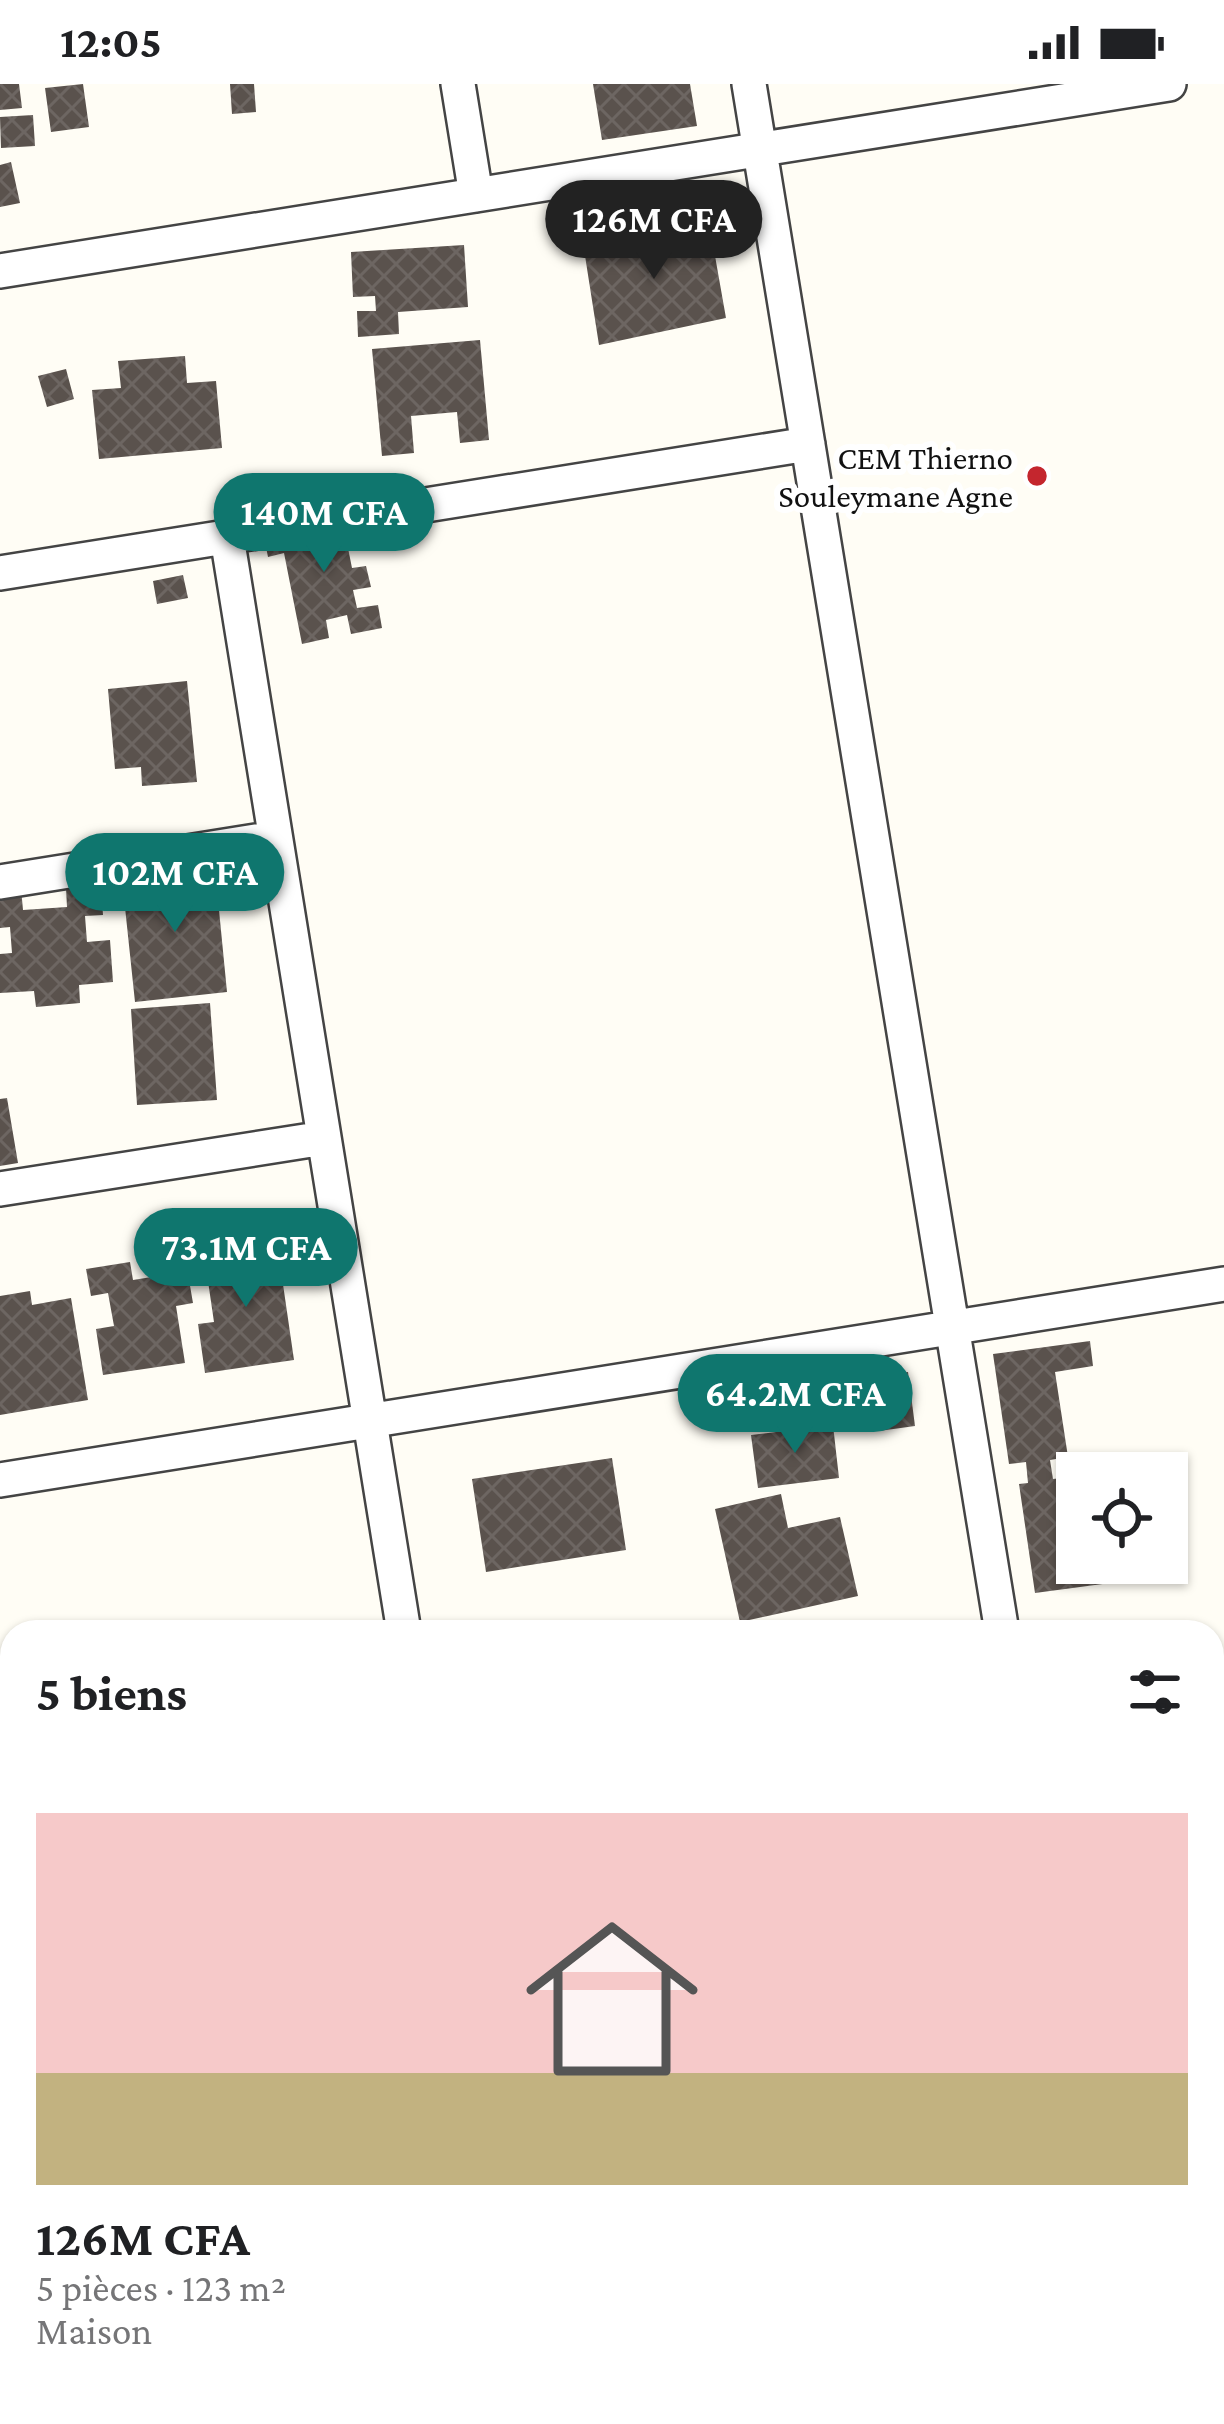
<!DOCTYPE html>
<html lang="fr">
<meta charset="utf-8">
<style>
:root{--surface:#fff;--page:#f2f2f2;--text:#202124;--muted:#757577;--accent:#0f766e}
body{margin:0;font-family:"Crimson Pro",serif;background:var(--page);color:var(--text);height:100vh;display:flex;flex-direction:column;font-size:45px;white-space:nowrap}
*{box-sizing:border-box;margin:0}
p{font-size:39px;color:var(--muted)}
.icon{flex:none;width:66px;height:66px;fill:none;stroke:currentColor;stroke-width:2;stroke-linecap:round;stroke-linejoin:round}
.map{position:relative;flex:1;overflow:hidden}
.panel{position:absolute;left:0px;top:1536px;width:1224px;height:804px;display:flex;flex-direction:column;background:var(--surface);border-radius:36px 36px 0 0;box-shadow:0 3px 9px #0004}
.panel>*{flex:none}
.buttons{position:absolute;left:1056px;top:1368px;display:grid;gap:24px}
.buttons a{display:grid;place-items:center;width:132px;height:132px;border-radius:0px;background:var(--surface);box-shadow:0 3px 9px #0004;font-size:60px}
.price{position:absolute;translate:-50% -102px;padding:0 27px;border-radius:42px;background:var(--accent);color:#fff;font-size:39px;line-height:78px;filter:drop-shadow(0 3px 6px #0008)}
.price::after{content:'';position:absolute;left:50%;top:72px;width:36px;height:27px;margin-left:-18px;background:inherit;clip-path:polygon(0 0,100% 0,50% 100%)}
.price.active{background:#222;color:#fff}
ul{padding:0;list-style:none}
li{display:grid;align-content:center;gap:24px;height:636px;padding:0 36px}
li span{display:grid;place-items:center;height:372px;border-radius:0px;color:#555}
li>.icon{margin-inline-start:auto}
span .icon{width:216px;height:216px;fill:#fffc;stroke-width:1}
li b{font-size:51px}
h2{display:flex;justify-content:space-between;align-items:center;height:144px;padding:0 36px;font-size:51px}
.status{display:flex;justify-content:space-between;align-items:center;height:84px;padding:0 60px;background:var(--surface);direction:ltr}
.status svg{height:33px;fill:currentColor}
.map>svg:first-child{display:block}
</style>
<div class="status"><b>12:05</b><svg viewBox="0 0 49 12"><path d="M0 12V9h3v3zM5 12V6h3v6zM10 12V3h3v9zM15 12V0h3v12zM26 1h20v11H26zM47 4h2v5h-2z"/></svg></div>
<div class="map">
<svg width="1224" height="2340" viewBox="0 0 1224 2340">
<defs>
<pattern id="building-cross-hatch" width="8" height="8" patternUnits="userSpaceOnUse" patternTransform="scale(3)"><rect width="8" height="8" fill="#5a524d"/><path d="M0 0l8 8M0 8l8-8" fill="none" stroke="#6d6662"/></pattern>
</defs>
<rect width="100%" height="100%" fill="#fffdf5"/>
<!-- building -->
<path fill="url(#building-cross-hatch)" d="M 0,0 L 19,0 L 22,24 L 0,26 Z
M 83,0 L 89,43 L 51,48 L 45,4 Z
M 230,0 L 254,0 L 256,28 L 232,30 Z
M 593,0 L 690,0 L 697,42 L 602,56 Z
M 33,31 L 35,62 L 1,64 L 0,33 Z
M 11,78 L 20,119 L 0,123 L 0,81 Z
M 709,138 L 726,234 L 599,261 L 583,159 Z
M 464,161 L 468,223 L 398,228 L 399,250 L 358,253 L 357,227 L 376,227 L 375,212 L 353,213 L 351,168 Z
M 480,256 L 489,356 L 460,359 L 457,328 L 411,332 L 414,369 L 382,372 L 372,265 Z
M 185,272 L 187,299 L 216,297 L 222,364 L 99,375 L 92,306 L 121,304 L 118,277 Z
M 66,285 L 74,315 L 47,323 L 38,292 Z
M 361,429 L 366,455 L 347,459 L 352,484 L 366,482 L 371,503 L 353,506 L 357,524 L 378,521 L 382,544 L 351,550 L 347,531 L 326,536 L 329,554 L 302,560 L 284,469 L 268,473 L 263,448 Z
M 183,491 L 188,514 L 157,520 L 153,497 Z
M 187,597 L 197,698 L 142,702 L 141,683 L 115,685 L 108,605 Z
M 215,785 L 227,908 L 135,918 L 122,795 Z
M 101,802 L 103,831 L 85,832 L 87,858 L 110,856 L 113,898 L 79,901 L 80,919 L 36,923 L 34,907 L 0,909 L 0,870 L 12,869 L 10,843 L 0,844 L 0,805 L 21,804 L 23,826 L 67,823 L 66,804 Z
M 210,919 L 217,1016 L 137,1021 L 131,925 Z
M 7,1014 L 18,1079 L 0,1082 L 0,1015 Z
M 277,1159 L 294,1276 L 205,1289 L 198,1240 L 214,1238 L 204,1170 Z
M 184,1167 L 193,1219 L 176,1222 L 185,1279 L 103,1291 L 96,1245 L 114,1242 L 108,1209 L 91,1212 L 86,1185 L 130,1178 L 133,1196 L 164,1191 L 160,1170 Z
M 30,1207 L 32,1221 L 71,1214 L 88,1316 L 0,1331 L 0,1212 Z
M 1090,1257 L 1093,1282 L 1055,1288 L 1068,1373 L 1050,1376 L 1053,1395 L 1077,1392 L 1077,1479 L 1107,1479 L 1110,1499 L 1035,1509 L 1019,1400 L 1028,1399 L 1026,1378 L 1009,1380 L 993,1270 Z
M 908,1288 L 915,1342 L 879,1347 L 873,1292 Z
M 833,1341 L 839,1394 L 758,1404 L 751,1351 Z
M 612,1374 L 626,1466 L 486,1488 L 472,1395 Z
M 781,1410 L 788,1444 L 840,1433 L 858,1512 L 740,1538 L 715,1425 Z
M 12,1700 L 12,1777 L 0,1779 L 0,1702 Z
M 1224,1906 L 1224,1987 L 1220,1988 L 1224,2037 L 1212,2039 L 1212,1908 Z
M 1224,2054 L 1224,2175 L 1212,2177 L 1212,2056 Z
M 12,2157 L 12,2255 L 0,2257 L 0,2159 Z
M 1224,2191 L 1224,2269 L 1212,2270 L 1212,2192 Z
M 1224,2291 L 1224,2340 L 1178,2340 L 1176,2328 L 1212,2328 L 1212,2293 Z
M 835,2328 L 870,2328 L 870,2330 L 837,2336 Z
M 995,2328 L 1084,2328 L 1086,2340 L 997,2340 Z"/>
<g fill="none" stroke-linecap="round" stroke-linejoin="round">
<!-- street casing -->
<g stroke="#444" stroke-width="38">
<path id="street" d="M 458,0 L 476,111
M 749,0 L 1002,1548
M 0,187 L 1169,0
M 227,453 L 404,1548
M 0,489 L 808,360
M 0,798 L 275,754
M 0,1105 L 324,1054
M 0,1396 L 1224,1200
M 1212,1853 L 1224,1851
M 0,2047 L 12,2045
M 530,2328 L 532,2340
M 1130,2328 L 1132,2340"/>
</g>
<!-- street -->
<use href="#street" stroke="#fff" stroke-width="33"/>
</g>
<!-- markers -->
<circle fill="#c4262e" stroke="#fff" stroke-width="4.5" cx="1037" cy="392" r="12"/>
<g text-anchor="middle" stroke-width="12" stroke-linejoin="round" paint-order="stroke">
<!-- poi labels -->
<g font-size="33" fill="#111" stroke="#fff" text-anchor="end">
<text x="1013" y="385">CEM Thierno<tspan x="1013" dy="38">Souleymane Agne</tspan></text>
</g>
</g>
</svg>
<div class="buttons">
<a><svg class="icon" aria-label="locate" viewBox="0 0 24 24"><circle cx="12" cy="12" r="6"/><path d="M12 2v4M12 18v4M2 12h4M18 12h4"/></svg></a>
</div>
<b class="price active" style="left:654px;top:198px">126M CFA</b>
<b class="price" style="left:324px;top:491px">140M CFA</b>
<b class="price" style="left:175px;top:851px">102M CFA</b>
<b class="price" style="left:246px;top:1226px">73.1M CFA</b>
<b class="price" style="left:795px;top:1372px">64.2M CFA</b>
<section class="panel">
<h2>5 biens<svg class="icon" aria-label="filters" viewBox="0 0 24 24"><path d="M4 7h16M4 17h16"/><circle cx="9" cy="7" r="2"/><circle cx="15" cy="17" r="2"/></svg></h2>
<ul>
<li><span style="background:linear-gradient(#f6c9c9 70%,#c2b280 0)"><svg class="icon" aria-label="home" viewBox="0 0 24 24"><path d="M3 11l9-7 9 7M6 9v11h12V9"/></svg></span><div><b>126M CFA</b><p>5 pièces · 123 m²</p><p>Maison</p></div></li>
</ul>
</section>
</div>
